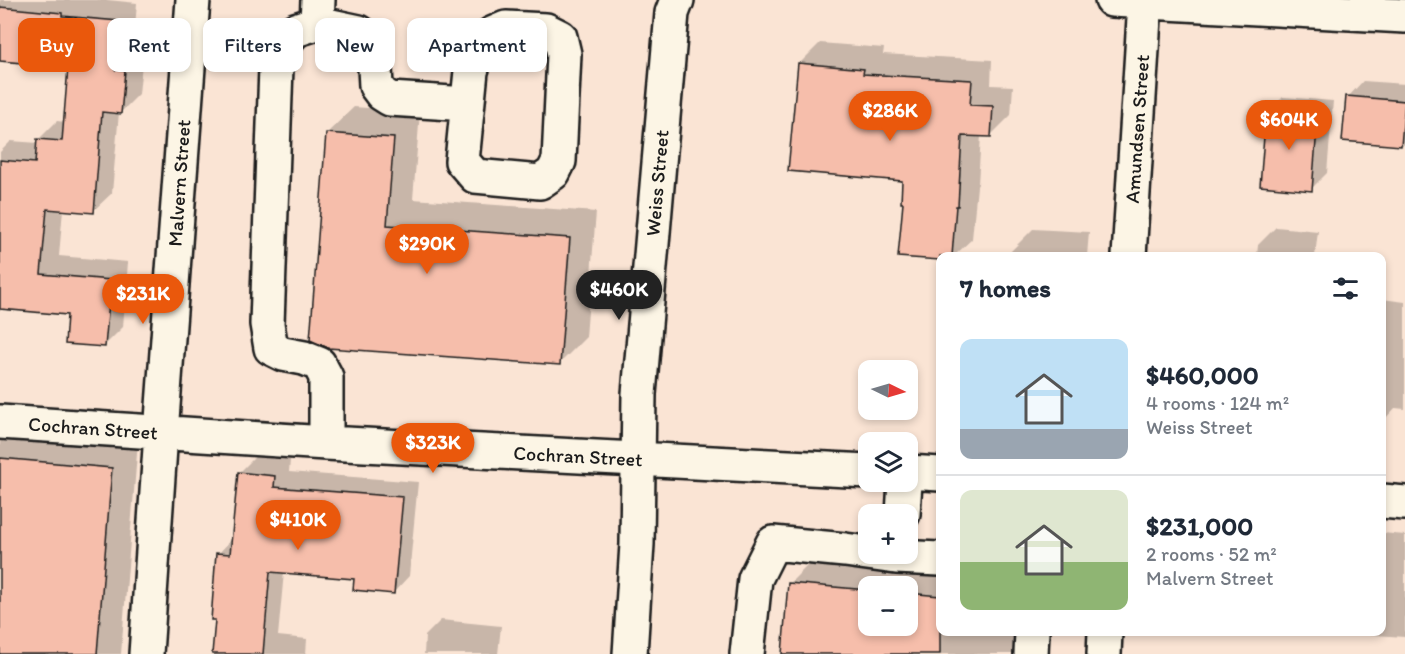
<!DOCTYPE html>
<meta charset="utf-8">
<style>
:root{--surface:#fff;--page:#f2f2f3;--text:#1f2937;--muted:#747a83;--line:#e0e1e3;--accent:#ea580c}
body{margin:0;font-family:Itim,sans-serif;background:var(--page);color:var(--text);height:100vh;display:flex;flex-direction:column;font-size:22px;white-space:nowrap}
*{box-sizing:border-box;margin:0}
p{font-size:20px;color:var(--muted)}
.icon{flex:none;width:33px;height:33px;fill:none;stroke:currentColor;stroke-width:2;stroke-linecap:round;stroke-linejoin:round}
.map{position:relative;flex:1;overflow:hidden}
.panel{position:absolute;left:936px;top:252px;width:450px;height:384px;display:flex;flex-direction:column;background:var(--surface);border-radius:12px;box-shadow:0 3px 9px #0003}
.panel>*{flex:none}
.banner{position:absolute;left:18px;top:18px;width:570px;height:54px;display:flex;gap:12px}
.needle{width:39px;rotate:95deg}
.controls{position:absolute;left:858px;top:360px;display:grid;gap:12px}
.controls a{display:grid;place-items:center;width:60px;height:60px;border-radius:12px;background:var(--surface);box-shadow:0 3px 9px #0003;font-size:30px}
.price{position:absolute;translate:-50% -51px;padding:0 14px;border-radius:21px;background:var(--accent);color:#fff;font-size:20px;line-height:39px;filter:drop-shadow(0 2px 3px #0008)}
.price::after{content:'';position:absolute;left:50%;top:36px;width:18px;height:14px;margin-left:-9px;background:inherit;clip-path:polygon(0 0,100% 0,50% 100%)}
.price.on{background:#222;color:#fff}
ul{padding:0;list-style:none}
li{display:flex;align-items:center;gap:18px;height:150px;padding:0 24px}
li+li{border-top:2px solid var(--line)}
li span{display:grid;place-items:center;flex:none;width:168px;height:120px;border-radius:12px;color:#555}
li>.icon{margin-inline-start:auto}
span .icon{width:72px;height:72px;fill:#fffc;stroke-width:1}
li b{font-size:26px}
h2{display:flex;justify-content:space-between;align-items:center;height:72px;padding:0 24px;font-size:26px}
.tag{padding:0 21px;border-radius:12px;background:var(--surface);box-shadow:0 3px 9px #0003;font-size:21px;line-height:54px}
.tag.on{background:var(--accent);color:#fff}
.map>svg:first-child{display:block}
</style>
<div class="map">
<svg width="1405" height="654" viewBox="0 0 1405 654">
<rect width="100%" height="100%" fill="#fae4d4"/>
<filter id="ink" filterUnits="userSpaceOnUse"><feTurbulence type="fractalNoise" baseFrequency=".0167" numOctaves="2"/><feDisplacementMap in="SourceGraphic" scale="12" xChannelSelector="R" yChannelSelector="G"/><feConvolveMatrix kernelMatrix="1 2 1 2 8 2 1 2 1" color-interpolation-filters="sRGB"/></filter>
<g filter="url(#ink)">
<!-- shadow -->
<path fill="#0003" fill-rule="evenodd" d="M 0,0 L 108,0 L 137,3 L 133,52 L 143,53 L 139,94 L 121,112 L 119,112 L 112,193 L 93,211 L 63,209 L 59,256 L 128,262 L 123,327 L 104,346 L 69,314 L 0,308 L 0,152 L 11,141 L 38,143 L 38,140 L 57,121 L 65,122 L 70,66 L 0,59 Z
M 820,43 L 884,48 L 883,54 L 992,60 L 991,85 L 1013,86 L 1011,115 L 990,136 L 981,135 L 978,184 L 977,186 L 972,239 L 954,256 L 940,256 L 940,259 L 900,255 L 904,201 L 904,179 L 799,64 Z
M 1363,81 L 1405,84 L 1405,145 L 1344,140 L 1348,97 Z
M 1283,97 L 1333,101 L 1327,173 L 1311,189 L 1268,112 Z
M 354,107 L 420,112 L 413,199 L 596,212 L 586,337 L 560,363 L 312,339 L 327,133 Z
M 1276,227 L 1318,231 L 1315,256 L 1257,256 L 1258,245 Z
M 1033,229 L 1089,232 L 1087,256 L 1011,256 L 1011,251 Z
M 1382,299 L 1405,302 L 1405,409 L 1395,408 L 1382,422 Z
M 0,430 L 138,441 L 121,654 L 0,654 Z
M 255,457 L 290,460 L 289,472 L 418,482 L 409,576 L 394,592 L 356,578 L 284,572 L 278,636 L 307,639 L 306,654 L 213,654 L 216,619 L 218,554 L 233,538 L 239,473 Z
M 1382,533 L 1405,535 L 1405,637 L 1328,632 L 1382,632 Z
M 816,557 L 940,567 L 940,632 L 1030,632 L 1028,654 L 783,654 L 790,583 ZM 868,586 L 908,586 L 908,626 L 868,626 Z
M 441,620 L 501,626 L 498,654 L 424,654 L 425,636 Z"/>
<!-- building -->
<path fill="#f6beab" stroke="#1c1c1c" stroke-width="1.5" d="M 0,7 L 62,13 L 62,16 L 119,21 L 115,70 L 125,71 L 121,114 L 102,112 L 94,213 L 47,209 L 41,274 L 111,280 L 105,347 L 65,344 L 67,315 L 0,309 L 0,160 L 35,163 L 37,139 L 62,141 L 68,67 L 0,61 Z
M 798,63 L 864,69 L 863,74 L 972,80 L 970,105 L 993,106 L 991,137 L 962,136 L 958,206 L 956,206 L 952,256 L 940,256 L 940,260 L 898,257 L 903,203 L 901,203 L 902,181 L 788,171 Z
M 1346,96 L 1405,101 L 1401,146 L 1342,141 Z
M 1266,112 L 1318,116 L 1312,191 L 1260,186 Z
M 326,133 L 394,138 L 387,225 L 570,238 L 560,365 L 328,348 L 310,340 Z
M 0,458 L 112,468 L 97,654 L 0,654 Z
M 238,472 L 275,476 L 274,487 L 403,497 L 394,594 L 353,590 L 354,579 L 270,572 L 263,654 L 212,654 L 215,620 L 211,620 L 216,553 L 230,554 Z
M 788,583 L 868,590 L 868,626 L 908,626 L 908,593 L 940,596 L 940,654 L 782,654 Z"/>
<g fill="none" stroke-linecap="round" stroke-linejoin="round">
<!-- minor casing -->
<g stroke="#1c1c1c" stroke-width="38">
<path id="minor" d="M 318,0 L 317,23 L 295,30 L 282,45 L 276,67 L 267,324 L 271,348 L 283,354 L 304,358 L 319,364 L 326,377 L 326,443
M 1112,0 L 1405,16
M 317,23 L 359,32 L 368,39 L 374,51 L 376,86 L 382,94 L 390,99 L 467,104
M 506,28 L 546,30 L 560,37 L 564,54 L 559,161 L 553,173 L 540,182 L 475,176 L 462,161 L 471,71 L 481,42 L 492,34 Z
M 1129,256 L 1145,2
M 0,422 L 326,443 L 868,471
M 908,472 L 940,474
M 1382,501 L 1405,503
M 903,514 L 905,482
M 896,557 L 940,559
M 146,654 L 161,433 L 193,0
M 630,654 L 637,544 L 639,394 L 672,13 L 677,0
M 747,654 L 755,579 L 773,543 L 845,550 L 896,557 L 897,554
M 1031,654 L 1032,632
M 1104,654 L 1105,632"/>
</g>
<!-- minor -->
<use href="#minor" stroke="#fcf5e5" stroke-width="33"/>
</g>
</g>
<g text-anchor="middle" stroke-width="4.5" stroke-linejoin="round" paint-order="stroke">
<!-- street labels -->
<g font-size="20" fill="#1c1c1c" stroke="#fcf5e5">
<text transform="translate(1137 129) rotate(-86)" y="7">Amundsen Street</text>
<text transform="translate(179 183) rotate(-86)" y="7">Malvern Street</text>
<text transform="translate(657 183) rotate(-85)" y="7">Weiss Street</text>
<text transform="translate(93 428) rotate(4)" y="7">Cochran Street</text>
<text transform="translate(578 456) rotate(3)" y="7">Cochran Street</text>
</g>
</g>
</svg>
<div class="controls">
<a><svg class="needle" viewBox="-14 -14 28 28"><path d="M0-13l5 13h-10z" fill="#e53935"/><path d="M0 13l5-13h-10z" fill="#747a83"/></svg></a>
<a><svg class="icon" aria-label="layers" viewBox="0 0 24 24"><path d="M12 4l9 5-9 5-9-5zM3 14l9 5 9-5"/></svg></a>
<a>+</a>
<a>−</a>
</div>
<b class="price" style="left:890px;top:142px">$286K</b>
<b class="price" style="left:1289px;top:151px">$604K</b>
<b class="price" style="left:427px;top:275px">$290K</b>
<b class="price on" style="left:619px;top:321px">$460K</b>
<b class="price" style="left:143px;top:325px">$231K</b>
<b class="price" style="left:433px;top:474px">$323K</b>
<b class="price" style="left:298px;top:551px">$410K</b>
<div class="banner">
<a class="tag on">Buy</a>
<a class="tag">Rent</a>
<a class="tag">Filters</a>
<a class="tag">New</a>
<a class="tag">Apartment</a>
</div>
<section class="panel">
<h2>7 homes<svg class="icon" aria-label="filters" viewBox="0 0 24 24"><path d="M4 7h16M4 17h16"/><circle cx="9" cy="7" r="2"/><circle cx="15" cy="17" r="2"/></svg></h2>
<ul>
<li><span style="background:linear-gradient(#bfe0f5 75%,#9aa5b1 0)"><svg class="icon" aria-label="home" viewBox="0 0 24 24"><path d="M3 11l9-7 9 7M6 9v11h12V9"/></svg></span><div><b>$460,000</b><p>4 rooms · 124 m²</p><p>Weiss Street</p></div></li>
<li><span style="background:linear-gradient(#dfe7d0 60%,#8fb573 0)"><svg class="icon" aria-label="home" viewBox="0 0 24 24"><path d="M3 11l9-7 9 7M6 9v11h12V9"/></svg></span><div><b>$231,000</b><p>2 rooms · 52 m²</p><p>Malvern Street</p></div></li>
</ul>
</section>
</div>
